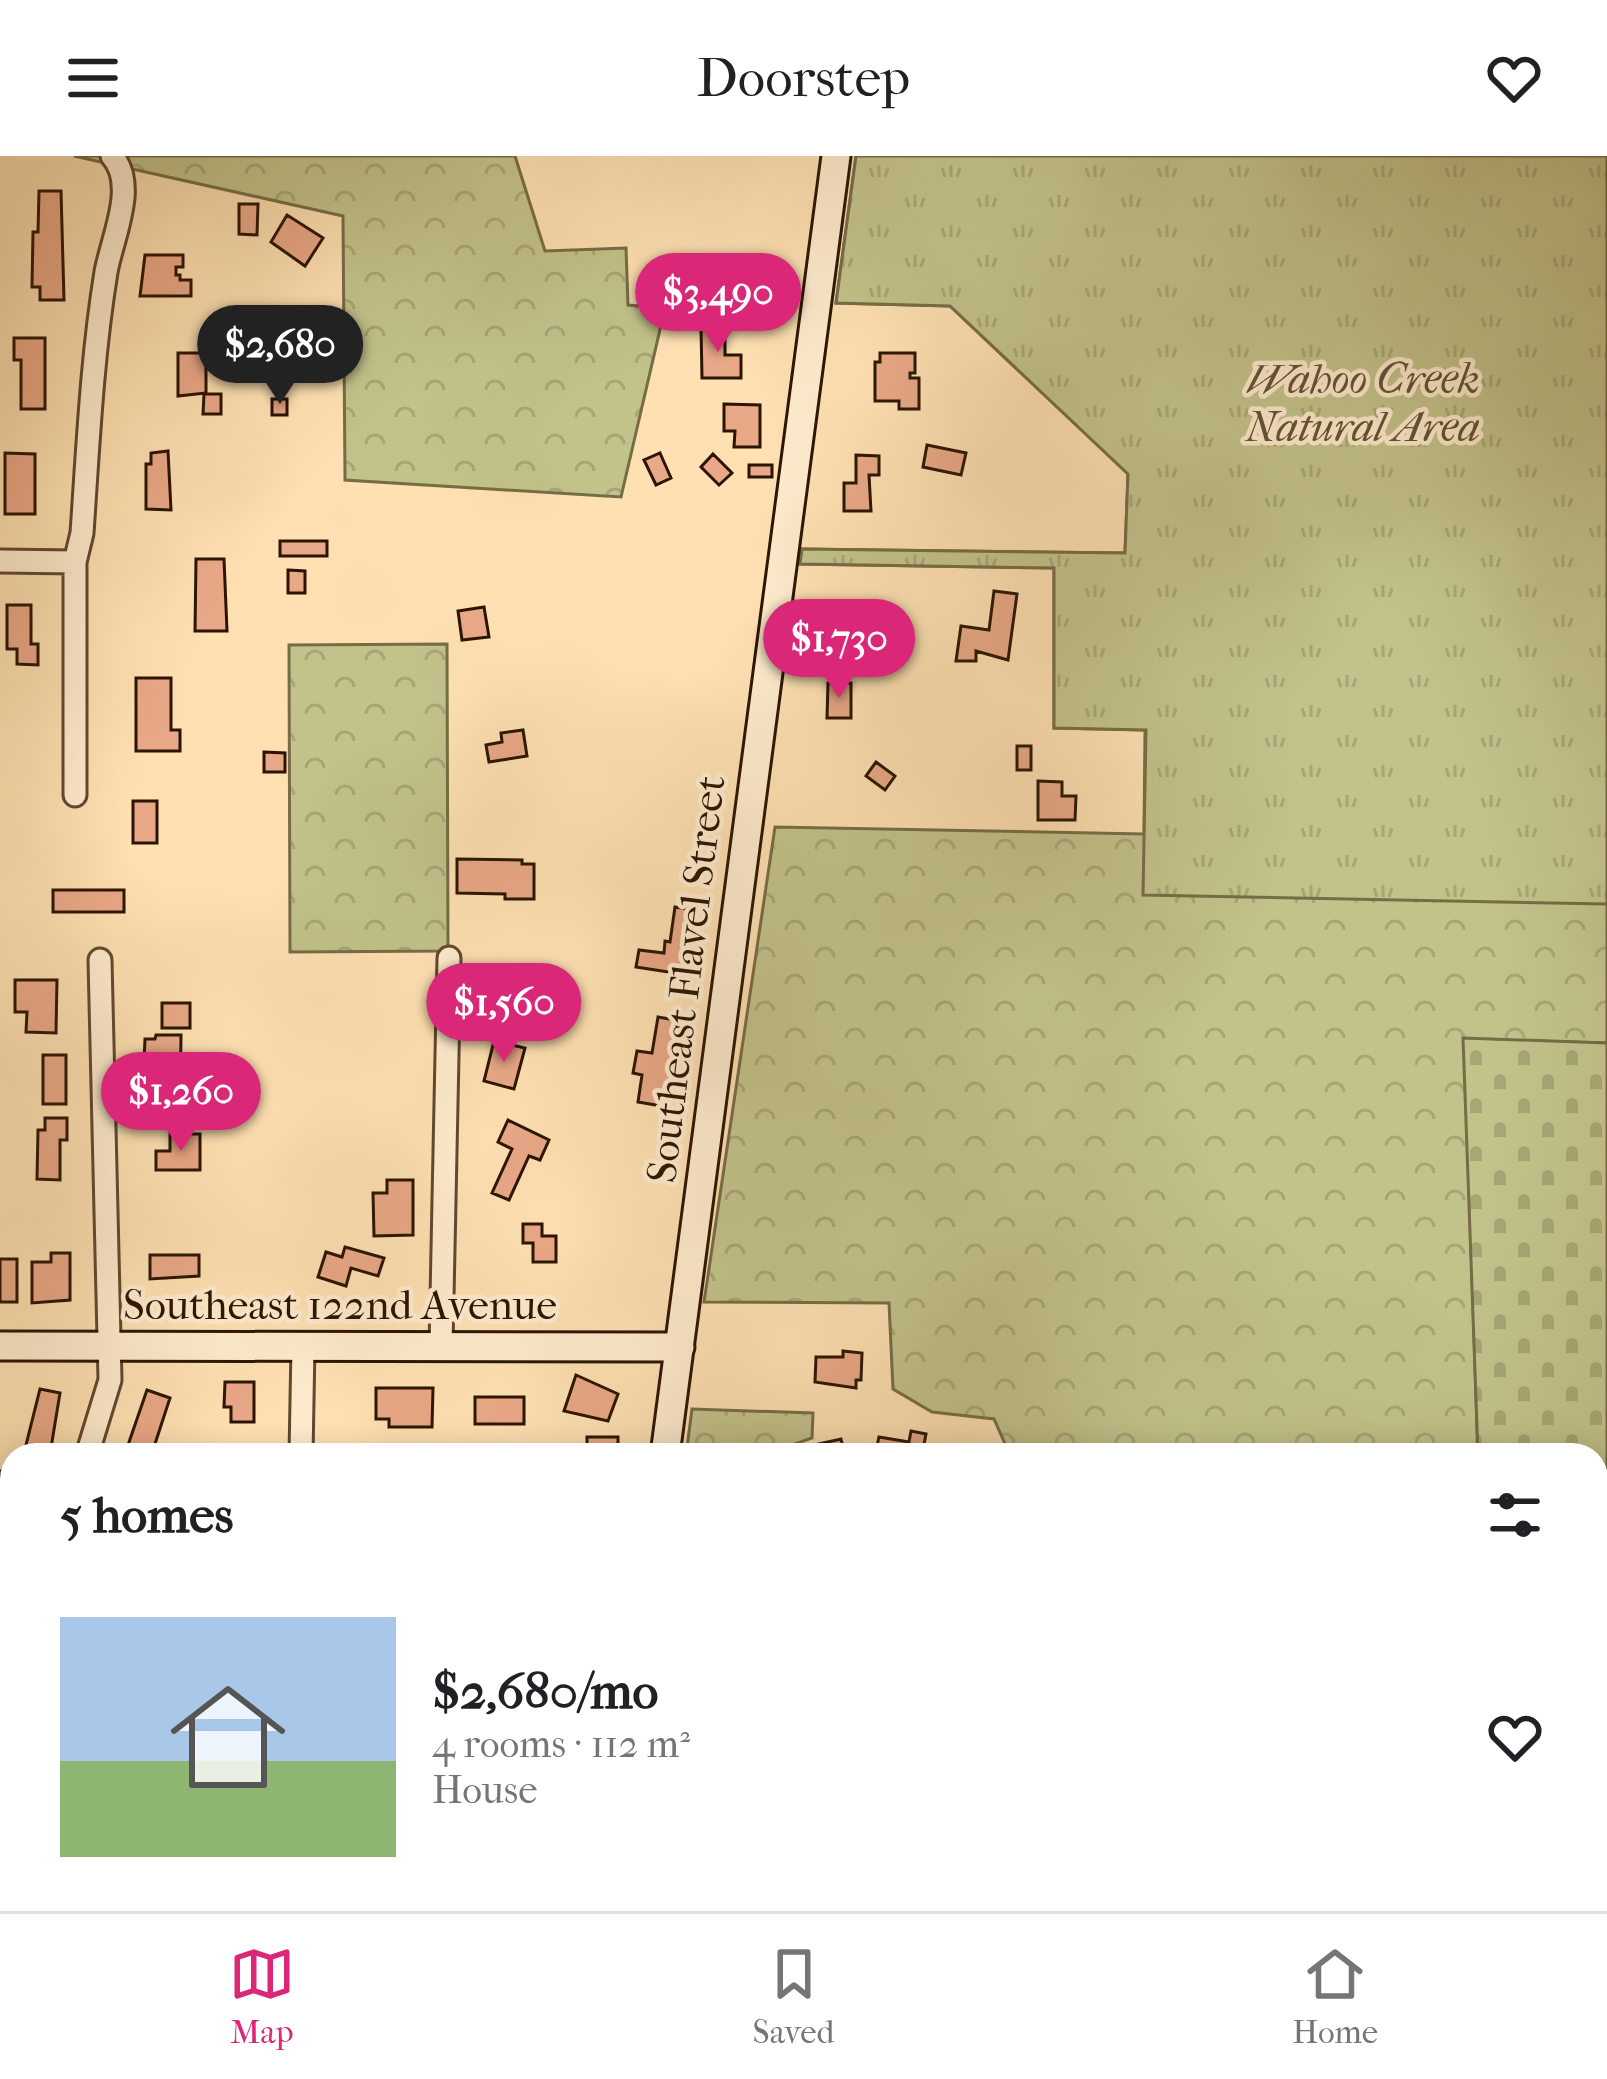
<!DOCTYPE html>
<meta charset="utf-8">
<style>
:root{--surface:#fff;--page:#f6f6f6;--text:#202124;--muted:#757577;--line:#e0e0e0;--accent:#db2777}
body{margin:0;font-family:"IM FELL French Canon",serif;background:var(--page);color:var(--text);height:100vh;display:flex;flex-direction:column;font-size:45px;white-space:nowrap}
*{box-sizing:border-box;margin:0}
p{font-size:39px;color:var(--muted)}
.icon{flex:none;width:66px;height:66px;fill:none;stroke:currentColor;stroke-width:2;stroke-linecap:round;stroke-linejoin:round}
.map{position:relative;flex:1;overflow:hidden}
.drawer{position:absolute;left:0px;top:1287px;width:1608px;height:468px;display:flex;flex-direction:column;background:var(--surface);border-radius:36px 36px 0 0;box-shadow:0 6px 30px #0003}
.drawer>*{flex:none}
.price{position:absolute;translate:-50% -102px;padding:0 27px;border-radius:42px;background:var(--accent);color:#fff;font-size:39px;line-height:78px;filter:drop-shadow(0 3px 6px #0008)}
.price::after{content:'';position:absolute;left:50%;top:72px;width:36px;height:27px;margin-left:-18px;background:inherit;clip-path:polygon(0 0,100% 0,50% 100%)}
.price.selected{background:#222;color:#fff}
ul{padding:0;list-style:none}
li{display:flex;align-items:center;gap:36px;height:300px;padding:0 60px}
li span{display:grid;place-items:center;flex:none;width:336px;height:240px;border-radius:0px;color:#555}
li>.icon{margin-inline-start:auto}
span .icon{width:144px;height:144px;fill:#fffc;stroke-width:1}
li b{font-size:51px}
h2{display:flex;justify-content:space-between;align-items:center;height:144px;padding:0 60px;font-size:51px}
header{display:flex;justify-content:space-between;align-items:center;height:156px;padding:0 60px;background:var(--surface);font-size:54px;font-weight:600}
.tab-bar{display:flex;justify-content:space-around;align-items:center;height:168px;border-top:3px solid var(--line);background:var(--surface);font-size:33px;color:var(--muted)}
.tab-bar a{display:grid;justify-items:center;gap:6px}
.tab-bar .selected{color:var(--accent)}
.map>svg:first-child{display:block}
</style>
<header><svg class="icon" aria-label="menu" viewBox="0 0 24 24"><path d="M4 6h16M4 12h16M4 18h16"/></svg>Doorstep<svg class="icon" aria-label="heart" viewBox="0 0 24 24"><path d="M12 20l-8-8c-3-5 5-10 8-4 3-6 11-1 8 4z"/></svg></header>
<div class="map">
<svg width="1607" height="1755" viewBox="0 0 1607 1755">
<defs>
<pattern id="forest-crowns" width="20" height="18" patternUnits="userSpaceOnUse" patternTransform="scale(3)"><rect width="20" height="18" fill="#c2c28b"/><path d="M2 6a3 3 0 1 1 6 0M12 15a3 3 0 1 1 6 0" fill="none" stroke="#a7a676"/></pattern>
<pattern id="cemetery-stones" width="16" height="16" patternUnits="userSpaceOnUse" patternTransform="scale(3)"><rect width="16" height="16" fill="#c2c28b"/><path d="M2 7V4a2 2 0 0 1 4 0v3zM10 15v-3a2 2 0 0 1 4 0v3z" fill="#a7a676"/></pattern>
<pattern id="park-tufts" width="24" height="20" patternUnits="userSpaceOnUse" patternTransform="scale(3)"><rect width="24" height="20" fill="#c2c28b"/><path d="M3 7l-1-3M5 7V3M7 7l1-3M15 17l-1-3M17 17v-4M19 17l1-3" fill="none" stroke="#a7a676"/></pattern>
</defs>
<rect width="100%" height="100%" fill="#fee0b2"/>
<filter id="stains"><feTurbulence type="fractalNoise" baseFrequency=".00167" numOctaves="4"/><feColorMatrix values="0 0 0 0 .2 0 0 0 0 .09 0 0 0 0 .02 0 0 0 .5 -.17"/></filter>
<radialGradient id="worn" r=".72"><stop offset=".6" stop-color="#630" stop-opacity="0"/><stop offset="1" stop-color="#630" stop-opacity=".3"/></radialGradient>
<!-- forest -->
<path fill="url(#forest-crowns)" stroke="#766c46" stroke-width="3" d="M 74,0 L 515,0 L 545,95 L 626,92 L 628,149 L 665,152 L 621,341 L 345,324 L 343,60 Z
M 856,0 L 1607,0 L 1607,887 L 1464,883 L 1478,1299 L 1010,1299 L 994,1263 L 932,1256 L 893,1233 L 889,1147 L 704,1146 L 775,671 L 1144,678 L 1145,574 L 1054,572 L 1054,412 L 800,408 L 802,393 L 1125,397 L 1128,318 L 950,150 L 836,147 Z
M 447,488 L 448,795 L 290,796 L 289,489 Z
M 692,1253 L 813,1257 L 812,1282 L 764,1299 L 686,1299 Z
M 0,1628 L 12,1628 L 12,1743 L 290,1743 L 295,1755 L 0,1755 Z
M 676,1743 L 836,1743 L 844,1755 L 676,1755 Z"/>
<!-- cemetery -->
<path fill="url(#cemetery-stones)" stroke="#766c46" stroke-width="3" d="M 1463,882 L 1607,887 L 1607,1755 L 1494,1755 L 1493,1743 L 1596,1743 L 1596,1299 L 1478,1299 Z"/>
<!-- park -->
<path fill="url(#park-tufts)" stroke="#766c46" stroke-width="3" d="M 856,0 L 1607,0 L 1607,748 L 1143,739 L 1146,574 L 1054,572 L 1054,412 L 800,408 L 802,393 L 1125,397 L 1128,318 L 950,150 L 836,147 Z"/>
<!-- building -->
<path fill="#e9a887" stroke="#2b1502" stroke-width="3" d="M 39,35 L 61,35 L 64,144 L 40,144 L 40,131 L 32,131 L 33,76 L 38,76 Z
M 239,48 L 258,48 L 257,79 L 239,78 Z
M 287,59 L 323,82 L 305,110 L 271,86 Z
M 145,99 L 183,99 L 183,111 L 176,111 L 176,119 L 180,119 L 180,124 L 191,124 L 191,140 L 140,140 Z
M 701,170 L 725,170 L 725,199 L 741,199 L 741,222 L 702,222 Z
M 14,182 L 45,182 L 45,253 L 21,253 L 21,204 L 14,204 Z
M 178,197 L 206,197 L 206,237 L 178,240 Z
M 880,197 L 915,197 L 915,217 L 910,217 L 910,222 L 919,222 L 919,253 L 899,253 L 899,245 L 875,245 L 875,206 L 880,206 Z
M 204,238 L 221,238 L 221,258 L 203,258 Z
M 272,243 L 287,243 L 287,259 L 272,259 Z
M 724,248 L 760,249 L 760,291 L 734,291 L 735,275 L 724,275 Z
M 927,289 L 966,297 L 961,319 L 923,311 Z
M 168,295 L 171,354 L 146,353 L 146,308 L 151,308 L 151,297 Z
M 5,297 L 35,298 L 35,358 L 5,358 Z
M 660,297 L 671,322 L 656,329 L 644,304 Z
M 713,298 L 732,317 L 719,329 L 701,311 Z
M 856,299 L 879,300 L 879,319 L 869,319 L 871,355 L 844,355 L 844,327 L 856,327 Z
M 749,309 L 772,309 L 772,321 L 749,321 Z
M 280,385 L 327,385 L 327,400 L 280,400 Z
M 196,403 L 224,403 L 227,475 L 195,475 Z
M 288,414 L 305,415 L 305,437 L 288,437 Z
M 994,435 L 1017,438 L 1008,504 L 976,495 L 976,505 L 956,505 L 961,470 L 989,474 Z
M 7,449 L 31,449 L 31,488 L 38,488 L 38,509 L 17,508 L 17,493 L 7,493 Z
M 484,451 L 489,481 L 462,484 L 458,455 Z
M 136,522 L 171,522 L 171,574 L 180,574 L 180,595 L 136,595 Z
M 828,527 L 851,527 L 851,562 L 827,562 Z
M 523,574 L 527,600 L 489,606 L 486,589 L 502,586 L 501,577 Z
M 1017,590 L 1031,590 L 1031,614 L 1017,614 Z
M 264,596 L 285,597 L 285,616 L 264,616 Z
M 876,606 L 895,620 L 885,634 L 866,620 Z
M 1038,625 L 1062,626 L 1062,640 L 1076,640 L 1075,664 L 1038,664 Z
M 133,645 L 157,645 L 157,687 L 133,687 Z
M 457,703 L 522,704 L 522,708 L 534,708 L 534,743 L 505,743 L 505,738 L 457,737 Z
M 53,734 L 124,734 L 124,756 L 53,756 Z
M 675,751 L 693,754 L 688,819 L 636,811 L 639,794 L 664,797 L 665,785 L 670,786 Z
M 15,824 L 57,824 L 56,877 L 26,876 L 27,856 L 15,856 Z
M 162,847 L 190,847 L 190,872 L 162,872 Z
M 658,861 L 681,865 L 667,951 L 638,946 L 642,919 L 633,917 L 637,895 L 652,897 Z
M 156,879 L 181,879 L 180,950 L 155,950 L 155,904 L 144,904 L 145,883 L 155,883 Z
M 494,885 L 525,892 L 514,933 L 484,925 Z
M 43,899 L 66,899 L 66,948 L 43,948 Z
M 45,962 L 67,962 L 67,984 L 60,984 L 60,1024 L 37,1023 L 38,974 L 45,974 Z
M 508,964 L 549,984 L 540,1004 L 529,1000 L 509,1044 L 492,1037 L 512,993 L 498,986 Z
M 170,978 L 200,978 L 200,1014 L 156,1014 L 156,995 L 170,995 Z
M 387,1024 L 413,1024 L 413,1079 L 374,1080 L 373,1037 L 387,1037 Z
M 523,1068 L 542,1068 L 542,1080 L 556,1080 L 556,1106 L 533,1106 L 533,1087 L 523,1087 Z
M 345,1091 L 384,1102 L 378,1120 L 351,1112 L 346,1130 L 318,1121 L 326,1096 L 342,1101 Z
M 51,1097 L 70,1097 L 70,1144 L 32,1147 L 32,1106 L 51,1106 Z
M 150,1099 L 199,1099 L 199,1120 L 150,1123 Z
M 0,1103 L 17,1103 L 17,1146 L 0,1146 Z
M 843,1195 L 862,1197 L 861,1224 L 856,1224 L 856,1232 L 815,1226 L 816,1201 L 843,1201 Z
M 576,1219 L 618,1238 L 608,1265 L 564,1255 Z
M 225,1226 L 254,1226 L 254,1266 L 231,1266 L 231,1251 L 224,1251 Z
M 376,1232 L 433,1232 L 432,1271 L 389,1271 L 389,1263 L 376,1263 Z
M 40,1233 L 60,1237 L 50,1298 L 25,1293 Z
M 147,1234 L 170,1242 L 152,1297 L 128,1289 Z
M 475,1241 L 524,1241 L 524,1268 L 475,1268 Z
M 911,1275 L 926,1278 L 922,1299 L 875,1299 L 879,1281 L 909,1286 Z
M 587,1281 L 618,1281 L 618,1299 L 587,1299 Z
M 841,1283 L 844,1295 L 855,1293 L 857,1299 L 811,1299 L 820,1293 L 819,1288 Z
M 261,1289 L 261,1299 L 219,1299 L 219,1290 Z
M 0,1315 L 12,1315 L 12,1366 L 0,1366 Z
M 4,1444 L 12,1457 L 12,1477 L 0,1484 L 0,1447 Z
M 575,1743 L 611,1743 L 611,1750 L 575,1751 Z
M 867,1743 L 915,1743 L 918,1755 L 880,1755 L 878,1745 L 868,1747 Z"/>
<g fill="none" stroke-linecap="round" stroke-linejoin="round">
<!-- street casing -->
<g stroke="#60482e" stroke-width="27">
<path id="street" d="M 0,405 L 75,406
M 75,639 L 75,406 L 82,377 C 88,290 92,202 106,116 C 112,82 138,29 112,0
M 441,1190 L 449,802
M 87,1299 L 110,1224 L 100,804
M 301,1299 L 303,1190
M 387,1743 L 393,1755
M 959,1743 L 978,1750 L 1112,1752 L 1139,1743
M 1193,1743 L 1239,1755
M 1360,1743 L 1360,1755"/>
</g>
<!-- secondary casing -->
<g stroke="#2b1502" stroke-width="33">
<path id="secondary" d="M 0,1190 L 680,1191
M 665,1299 L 836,0
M 655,1743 L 656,1755"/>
</g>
<!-- street -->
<use href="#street" stroke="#feebcd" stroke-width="21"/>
<!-- secondary -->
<use href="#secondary" stroke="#feebcd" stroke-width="27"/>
</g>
<g text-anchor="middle" stroke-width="9" stroke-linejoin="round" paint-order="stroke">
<!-- park labels -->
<g font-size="42" font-style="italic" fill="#605232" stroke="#feebcd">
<text x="1363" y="237">Wahoo Creek<tspan x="1363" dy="48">Natural Area</tspan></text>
</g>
<!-- street labels -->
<g font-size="42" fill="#2b1502" stroke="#feebcd">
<text transform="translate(685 823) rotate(-83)" y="15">Southeast Flavel Street</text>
<text x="340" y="1163">Southeast 122nd Avenue</text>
</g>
</g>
<rect width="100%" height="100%" filter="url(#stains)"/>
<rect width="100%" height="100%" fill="url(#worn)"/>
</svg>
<b class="price" style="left:718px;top:199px">$3,490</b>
<b class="price selected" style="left:280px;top:251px">$2,680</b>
<b class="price" style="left:839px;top:545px">$1,730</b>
<b class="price" style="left:504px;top:909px">$1,560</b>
<b class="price" style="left:181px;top:998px">$1,260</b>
<section class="drawer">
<h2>5 homes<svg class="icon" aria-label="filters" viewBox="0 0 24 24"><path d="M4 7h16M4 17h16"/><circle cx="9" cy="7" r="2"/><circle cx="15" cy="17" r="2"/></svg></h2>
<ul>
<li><span style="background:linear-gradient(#a9c7e8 60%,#8fb573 0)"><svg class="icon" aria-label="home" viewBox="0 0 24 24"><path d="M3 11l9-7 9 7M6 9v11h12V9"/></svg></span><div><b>$2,680/mo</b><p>4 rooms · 112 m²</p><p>House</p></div><svg class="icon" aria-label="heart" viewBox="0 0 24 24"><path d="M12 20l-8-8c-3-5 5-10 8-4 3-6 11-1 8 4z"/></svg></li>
</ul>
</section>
</div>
<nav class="tab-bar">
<a class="selected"><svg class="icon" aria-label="map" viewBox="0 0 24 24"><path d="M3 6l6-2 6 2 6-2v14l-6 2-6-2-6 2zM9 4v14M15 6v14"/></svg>Map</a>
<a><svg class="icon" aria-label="saved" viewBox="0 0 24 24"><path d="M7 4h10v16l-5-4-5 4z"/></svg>Saved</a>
<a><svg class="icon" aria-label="home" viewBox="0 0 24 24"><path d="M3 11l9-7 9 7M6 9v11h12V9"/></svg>Home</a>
</nav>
